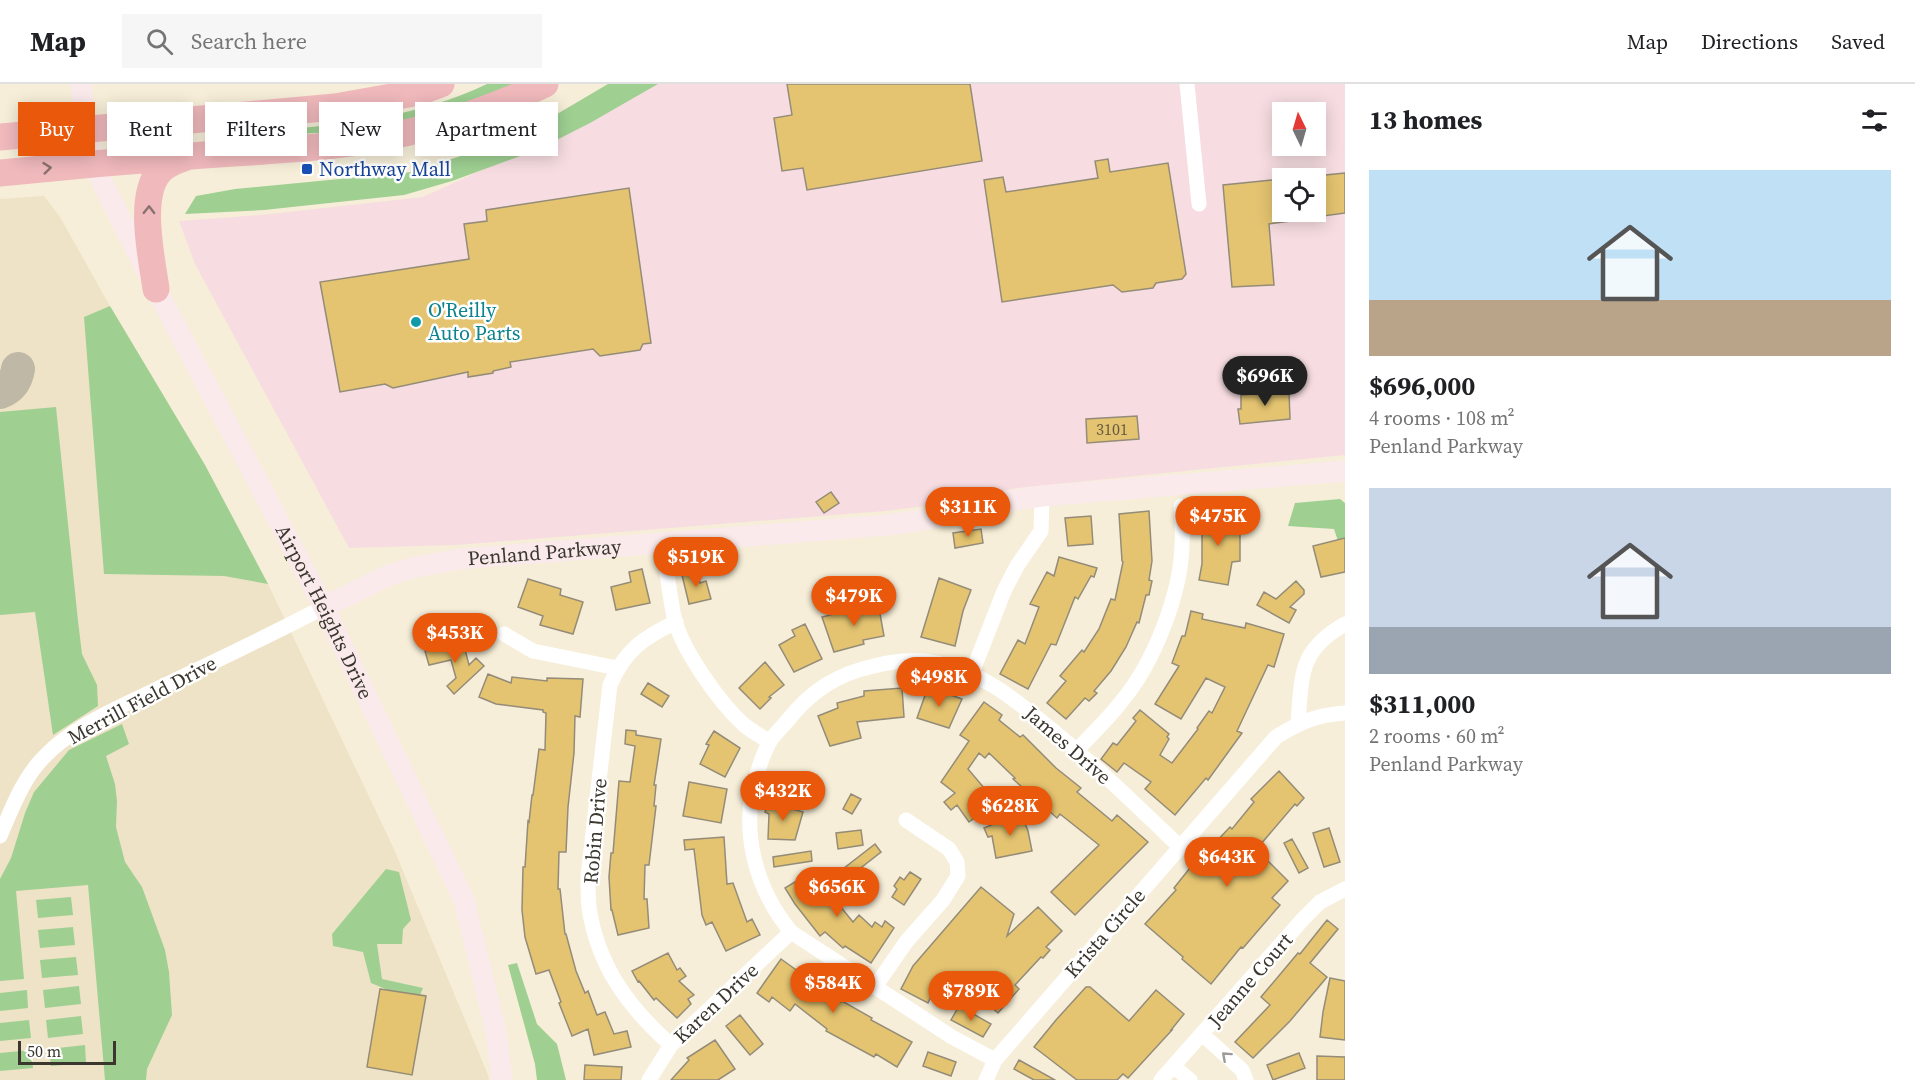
<!DOCTYPE html>
<meta charset="utf-8">
<style>
:root{--surface:#fff;--page:#f6f6f6;--text:#202124;--muted:#757577;--line:#e0e0e0;--accent:#ea580c}
body{margin:0;font-family:"Source Serif 4",serif;background:var(--page);color:var(--text);height:100vh;display:flex;flex-direction:column;font-size:22px;white-space:nowrap}
*{box-sizing:border-box;margin:0}
p{font-size:20px;color:var(--muted)}
.icon{flex:none;width:33px;height:33px;fill:none;stroke:currentColor;stroke-width:2;stroke-linecap:round;stroke-linejoin:round}
.map{position:relative;flex:1;overflow:hidden}
.side{display:flex;flex-direction:column;background:var(--surface);width:570px}
.side>*{flex:none}
.guide{position:absolute;left:18px;top:18px;width:570px;height:54px;display:flex;gap:12px}
.needle{width:39px;rotate:355deg}
.fabs{position:absolute;left:1272px;top:18px;display:grid;gap:12px}
.fabs a{display:grid;place-items:center;width:54px;height:54px;border-radius:0px;background:var(--surface);box-shadow:0 3px 15px #0003;font-size:30px}
.scale{position:absolute;left:18px;bottom:15px;width:98px;box-sizing:border-box;padding-left:6px;border:3px solid #3b372f;border-top:0;font-size:16px;line-height:21px;white-space:nowrap;color:#3b372f;-webkit-text-stroke:4px #fff;paint-order:stroke}
.price{position:absolute;translate:-50% -51px;padding:0 14px;border-radius:21px;background:var(--accent);color:#fff;font-size:20px;line-height:39px;filter:drop-shadow(0 2px 3px #0008)}
.price::after{content:'';position:absolute;left:50%;top:36px;width:18px;height:14px;margin-left:-9px;background:inherit;clip-path:polygon(0 0,100% 0,50% 100%)}
.price.current{background:#222;color:#fff}
ul{padding:0;list-style:none}
li{display:grid;align-content:center;gap:12px;height:318px;padding:0 24px}
li span{display:grid;place-items:center;height:186px;border-radius:0px;color:#555}
li>.icon{margin-inline-start:auto}
span .icon{width:108px;height:108px;fill:#fffc;stroke-width:1}
li b{font-size:26px}
h2{display:flex;justify-content:space-between;align-items:center;height:72px;padding:0 24px;font-size:26px}
.chip{padding:0 21px;border-radius:0px;background:var(--surface);box-shadow:0 3px 15px #0003;font-size:21px;line-height:54px}
.chip.current{background:var(--accent);color:#fff}
header{display:flex;align-items:center;gap:36px;box-sizing:border-box;height:84px;padding:0 30px;background:var(--surface);border-bottom:2px solid var(--line)}
header strong{font-size:28px}
nav{display:flex;gap:33px;margin-inline-start:auto;font-size:21px}
.search{width:420px;height:54px;background:var(--page);display:flex;align-items:center;gap:15px;box-sizing:border-box;padding:0 21px;border-radius:0px;color:var(--muted);font-size:22px}
main{display:flex;flex:1;min-height:0}
.map>svg:first-child{display:block}
</style>
<header>
<strong>Map</strong>
<div class="search"><svg class="icon" aria-label="search" viewBox="0 0 24 24"><circle cx="10" cy="10" r="6"/><path d="M15 15l6 6"/></svg>Search here</div>
<nav><a>Map</a><a>Directions</a><a>Saved</a></nav>
</header>
<main>
<div class="map">
<svg width="1345" height="996" viewBox="0 0 1345 996">
<rect width="100%" height="100%" fill="#f6eed8"/>
<!-- commercial -->
<path fill="#f7dde1" fill-rule="evenodd" d="M 642,0 L 1345,0 L 1345,371 L 1017,404 L 934,421 L 885,427 L 456,461 L 349,464 L 195,180 L 179,137 L 261,131 L 423,113 L 536,61 ZM 1282,28 L 1316,28 L 1316,62 L 1282,62 ZM 1282,94 L 1316,94 L 1316,128 L 1282,128 Z"/>
<!-- built -->
<path fill="#eee3c6" d="M 44,112 L 60,133 L 110,222 L 205,381 L 268,500 L 393,763 L 488,991 L 489,996 L 0,996 L 0,115 Z"/>
<!-- green -->
<path fill="#9fd092" d="M 487,0 L 521,0 C 480,15 436,30 393,40 C 357,48 314,49 278,51 L 272,46 C 346,41 420,32 487,0 Z
M 608,0 L 658,0 L 590,39 L 537,66 L 452,97 L 404,111 L 264,126 L 185,130 L 196,112 L 235,105 L 412,88 L 518,53 Z
M 110,222 L 205,381 L 268,500 L 224,492 L 104,490 L 84,233 Z
M 56,323 L 78,537 L 82,570 L 97,601 L 98,622 L 53,651 L 35,528 L 0,531 L 0,328 Z
M 1340,415 L 1345,419 L 1345,456 L 1338,457 L 1334,445 L 1288,442 L 1295,419 Z
M 122,640 L 129,660 L 106,672 L 115,700 L 117,717 L 116,743 L 125,778 L 142,803 L 165,866 L 169,888 L 172,931 L 147,985 L 146,996 L 105,996 L 88,801 L 16,807 L 24,895 L 0,897 L 0,795 L 11,774 L 25,729 L 34,708 L 69,666 Z
M 386,785 L 399,788 L 411,836 L 403,845 L 402,860 L 377,860 L 382,895 L 423,904 L 420,911 L 388,906 L 371,899 L 363,868 L 333,862 L 332,850 Z
M 71,813 L 73,831 L 38,834 L 36,816 Z
M 73,843 L 75,861 L 40,864 L 38,846 Z
M 76,873 L 78,891 L 42,894 L 40,876 Z
M 517,879 L 537,940 L 557,960 L 566,996 L 537,996 L 535,980 L 508,881 Z
M 79,902 L 81,920 L 45,924 L 43,906 Z
M 27,906 L 28,924 L 0,927 L 0,909 Z
M 81,932 L 83,950 L 48,954 L 46,936 Z
M 29,936 L 31,954 L 0,957 L 0,939 Z
M 85,961 L 86,979 L 51,982 L 49,965 Z
M 31,966 L 33,984 L 0,987 L 0,969 Z"/>
<g fill="none" stroke-linecap="round" stroke-linejoin="round">
<!-- taxiway -->
<path stroke="#bfb8a6" stroke-width="34" d="M 0,308 C 11,304 16,297 18,285"/>
</g>
<!-- building -->
<path fill="#e4c471" stroke="#948c78" stroke-width="1.5" d="M 787,0 L 970,0 L 982,77 L 807,106 L 803,84 L 782,87 L 774,34 L 792,31 Z
M 1108,75 L 1110,88 L 1168,79 L 1186,190 L 1182,195 L 1156,199 L 1153,204 L 1122,208 L 1113,201 L 1002,218 L 984,96 L 1003,93 L 1006,108 L 1098,94 L 1095,77 Z
M 1345,89 L 1345,129 L 1316,133 L 1316,92 Z
M 1282,95 L 1282,128 L 1313,128 L 1313,134 L 1269,140 L 1274,201 L 1232,203 L 1223,101 Z
M 629,104 L 651,259 L 643,260 L 640,266 L 600,272 L 593,265 L 510,278 L 511,283 L 493,287 L 493,289 L 468,293 L 468,288 L 393,304 L 385,300 L 340,308 L 320,198 L 469,175 L 464,140 L 487,137 L 486,126 Z
M 1289,307 L 1290,335 L 1240,340 L 1238,325 L 1241,325 L 1241,311 Z
M 1137,332 L 1139,355 L 1087,359 L 1086,335 Z
M 831,408 L 839,419 L 824,429 L 816,418 Z
M 1225,424 L 1227,447 L 1240,447 L 1240,477 L 1232,478 L 1228,501 L 1199,496 L 1202,480 L 1202,426 Z
M 1149,427 L 1152,477 L 1149,496 L 1152,497 L 1149,511 L 1146,511 L 1139,539 L 1137,538 L 1126,563 L 1111,587 L 1094,607 L 1097,609 L 1089,617 L 1085,614 L 1066,635 L 1047,619 L 1066,597 L 1060,592 L 1082,566 L 1084,568 L 1099,545 L 1111,515 L 1115,516 L 1123,478 L 1122,477 L 1119,430 Z
M 1091,432 L 1093,460 L 1068,462 L 1065,434 Z
M 981,445 L 983,459 L 955,464 L 953,449 Z
M 1345,454 L 1345,488 L 1321,493 L 1313,462 Z
M 1059,473 L 1097,484 L 1094,493 L 1091,492 L 1078,515 L 1075,513 L 1056,561 L 1051,560 L 1028,605 L 1000,590 L 1018,556 L 1025,560 L 1039,523 L 1030,520 L 1047,488 L 1054,492 Z
M 642,485 L 650,519 L 616,526 L 611,503 L 631,498 L 629,488 Z
M 698,487 L 700,499 L 706,497 L 711,515 L 689,520 L 682,491 Z
M 939,494 L 971,506 L 963,527 L 955,562 L 921,553 Z
M 528,495 L 561,505 L 560,511 L 583,518 L 573,550 L 540,541 L 543,532 L 518,523 Z
M 1296,497 L 1304,506 L 1304,510 L 1290,523 L 1296,526 L 1289,539 L 1257,521 L 1264,508 L 1276,515 Z
M 878,519 L 884,552 L 863,556 L 864,560 L 834,568 L 822,533 Z
M 1191,527 L 1203,530 L 1202,535 L 1245,544 L 1246,539 L 1284,550 L 1274,583 L 1268,581 L 1237,647 L 1242,649 L 1208,696 L 1206,694 L 1175,731 L 1145,705 L 1151,698 L 1124,679 L 1117,688 L 1101,675 L 1113,659 L 1117,661 L 1136,637 L 1133,634 L 1140,626 L 1169,650 L 1167,653 L 1169,655 L 1160,671 L 1172,679 L 1198,645 L 1197,644 L 1209,627 L 1212,629 L 1225,603 L 1206,594 L 1181,635 L 1155,620 L 1179,582 L 1172,579 L 1182,552 L 1185,552 Z
M 424,532 L 463,541 L 461,550 L 422,542 Z
M 805,540 L 822,575 L 794,588 L 779,561 L 795,552 L 792,546 Z
M 463,558 L 469,581 L 476,574 L 484,582 L 454,610 L 447,602 L 456,594 L 451,576 L 429,581 L 425,567 Z
M 765,578 L 784,601 L 769,613 L 771,614 L 760,625 L 739,604 Z
M 488,590 L 511,599 L 512,593 L 547,597 L 547,594 L 583,595 L 580,633 L 575,632 L 574,669 L 568,723 L 566,768 L 559,768 L 558,805 L 560,805 L 565,850 L 566,850 L 576,887 L 585,909 L 588,907 L 597,931 L 605,928 L 614,950 L 627,947 L 631,963 L 594,971 L 588,945 L 572,952 L 559,919 L 561,918 L 549,886 L 536,890 L 525,853 L 522,826 L 523,783 L 525,783 L 528,737 L 529,738 L 532,711 L 533,711 L 539,665 L 545,666 L 546,629 L 543,628 L 543,626 L 496,620 L 479,613 Z
M 648,599 L 669,612 L 662,623 L 641,610 Z
M 928,603 L 962,615 L 949,644 L 917,634 Z
M 902,604 L 904,633 L 857,638 L 861,654 L 830,662 L 818,632 L 838,624 L 837,619 L 864,612 L 864,607 Z
M 984,618 L 1002,631 L 999,636 L 1020,653 L 1023,651 L 1056,684 L 1081,704 L 1077,708 L 1112,737 L 1117,731 L 1148,758 L 1075,831 L 1051,808 L 1099,761 L 1060,730 L 1057,734 L 1013,695 L 1015,694 L 989,669 L 985,674 L 979,669 L 968,685 L 996,718 L 969,738 L 957,721 L 951,726 L 944,718 L 955,709 L 941,698 L 969,657 L 960,651 Z
M 626,646 L 636,647 L 636,651 L 661,655 L 654,701 L 656,701 L 654,722 L 656,722 L 649,781 L 645,781 L 644,815 L 647,815 L 649,844 L 618,851 L 612,826 L 611,826 L 609,793 L 611,769 L 613,769 L 619,697 L 630,698 L 635,662 L 625,660 Z
M 714,647 L 740,664 L 725,693 L 700,680 L 709,661 L 706,660 Z
M 1279,687 L 1304,714 L 1297,722 L 1295,720 L 1243,781 L 1262,771 L 1288,797 L 1272,814 L 1280,821 L 1243,864 L 1241,863 L 1211,900 L 1182,875 L 1183,873 L 1145,840 L 1176,806 L 1174,804 L 1209,760 L 1212,762 L 1230,743 L 1232,745 L 1254,718 L 1251,715 Z
M 689,698 L 727,705 L 721,739 L 683,732 Z
M 851,710 L 861,715 L 852,730 L 843,725 Z
M 768,718 L 803,728 L 795,756 L 768,755 L 769,730 L 765,728 Z
M 1021,729 L 1028,747 L 1032,767 L 996,774 L 992,752 L 988,753 L 984,744 Z
M 1329,744 L 1340,778 L 1324,783 L 1313,749 Z
M 861,746 L 863,761 L 838,765 L 836,749 Z
M 724,753 L 727,800 L 733,799 L 747,838 L 752,835 L 760,851 L 726,867 L 712,838 L 706,841 L 702,831 L 694,765 L 685,766 L 684,756 Z
M 1292,755 L 1308,784 L 1299,789 L 1284,759 Z
M 875,760 L 881,768 L 849,793 L 843,785 Z
M 811,767 L 812,777 L 774,783 L 773,773 Z
M 816,785 L 826,802 L 827,801 L 833,809 L 831,811 L 853,838 L 859,831 L 872,843 L 875,838 L 882,843 L 885,837 L 894,844 L 871,879 L 845,862 L 843,864 L 825,848 L 820,852 L 795,820 L 785,804 Z
M 910,788 L 921,795 L 904,821 L 892,813 L 897,805 L 894,802 L 900,793 L 904,796 Z
M 981,803 L 1014,830 L 1007,852 L 1038,823 L 1062,847 L 1046,863 L 1050,866 L 1043,874 L 1041,873 L 1015,901 L 1019,905 L 998,929 L 953,891 L 944,903 L 938,898 L 928,919 L 901,905 L 913,882 Z
M 1327,836 L 1338,845 L 1310,879 L 1327,893 L 1290,937 L 1253,974 L 1235,958 L 1270,921 L 1261,913 L 1298,869 L 1300,870 Z
M 668,869 L 677,886 L 680,884 L 686,892 L 679,897 L 694,911 L 688,915 L 691,920 L 677,934 L 656,914 L 654,916 L 639,897 L 638,898 L 632,887 Z
M 781,875 L 841,918 L 842,917 L 872,934 L 871,936 L 912,958 L 897,983 L 876,970 L 874,973 L 826,947 L 827,945 L 795,920 L 790,927 L 772,913 L 769,918 L 757,909 Z
M 1330,894 L 1345,897 L 1345,956 L 1320,953 L 1323,928 Z
M 1086,903 L 1090,903 L 1129,937 L 1156,906 L 1184,930 L 1171,946 L 1172,946 L 1128,994 L 1123,990 L 1117,996 L 1077,996 L 1034,963 L 1056,936 Z
M 380,905 L 426,912 L 412,991 L 367,983 Z
M 959,922 L 991,940 L 983,953 L 951,936 Z
M 740,931 L 763,960 L 750,971 L 726,942 Z
M 715,956 L 735,985 L 718,996 L 671,996 L 689,976 L 687,974 Z
M 928,968 L 956,978 L 951,992 L 923,982 Z
M 1299,969 L 1305,984 L 1273,996 L 1267,981 Z
M 1317,972 L 1345,973 L 1345,996 L 1317,996 Z
M 1019,976 L 1055,996 L 1034,996 L 1014,985 Z
M 585,981 L 622,983 L 621,996 L 584,996 Z"/>
<g fill="none" stroke-linecap="round" stroke-linejoin="round">
<!-- street -->
<path stroke="#fff" stroke-width="15" d="M 1187,0 L 1199,120
M 663,459 C 667,485 669,512 675,537 C 684,568 719,618 743,640 C 751,647 761,652 770,658
M 504,550 L 533,567 L 617,584
M 972,589 L 1004,507 L 1017,482 L 1041,447 L 1042,412
M 1298,639 C 1302,590 1299,566 1345,540
M 1077,666 C 1092,650 1108,635 1121,618 C 1154,579 1181,510 1182,460 C 1183,447 1182,435 1181,422
M 0,752 C 12,724 23,694 44,673 C 75,641 118,624 157,605 C 213,578 269,552 324,523
M 875,903 L 906,858 L 943,816 L 958,792 L 957,778 L 949,765 L 906,736
M 1202,950 L 1242,986 L 1246,996
M 671,961 C 628,923 598,882 589,824 C 588,814 588,802 588,792 L 610,601 C 625,566 643,554 676,538
M 995,976 L 952,953 L 791,848 C 754,803 739,743 758,687 C 761,677 765,666 770,657 C 775,650 782,643 788,636 C 811,607 837,590 874,582 C 894,577 916,575 937,579 C 980,587 1013,614 1046,641 C 1093,679 1136,721 1180,763
M 1173,982 L 1190,996
M 649,996 L 671,961 L 791,848
M 986,996 L 995,976 L 1276,653 C 1300,638 1316,631 1345,629
M 1161,996 L 1303,835 L 1320,818 L 1345,805"/>
<!-- secondary -->
<g stroke="#faeaeb" stroke-width="21">
<path id="s1" d="M 81,0 L 86,45 L 93,80 L 156,205 L 324,523 L 464,816 L 496,948 L 502,996"/>
<path id="s2" d="M 324,523 L 387,492 L 412,484 L 459,475 L 887,441 L 928,435 L 994,419 L 1042,412 L 1345,387"/>
</g>
<!-- highway -->
<path stroke="#f0b9bc" stroke-width="27" d="M 0,53 L 335,23 L 420,8 L 441,0
M 0,89 C 68,82 136,76 204,71 C 260,67 317,65 372,56 C 433,45 490,26 545,0
M 156,205 C 152,175 137,112 160,87 C 167,80 175,77 184,74"/>
</g>
<!-- one-way arrows -->
<defs><path id="oneway-chevron" d="M-2-3.5L2.5 0L-2 3.5" fill="none" stroke-width="1.6" stroke-linecap="round" stroke-linejoin="round" transform="scale(1.5)"/></defs>
<g stroke="#8c726e">
<use href="#oneway-chevron" transform="translate(47 84) rotate(-6)"/>
<use href="#oneway-chevron" transform="translate(149 126) rotate(-89)"/>
</g>
<use stroke="#9d9b97" href="#oneway-chevron" transform="translate(1226 972) rotate(-138)"/>
<!-- markers -->
<rect fill="#1a4fb4" stroke="#fff" stroke-width="2" x="301" y="79" width="12" height="12" rx="3"/>
<circle fill="#0f9aa8" stroke="#fff" stroke-width="2" cx="416" cy="238" r="6"/>
<g text-anchor="middle" stroke-width="5" stroke-linejoin="round" paint-order="stroke">
<!-- number labels -->
<g font-size="16" fill="#655a40">
<text x="1112" y="351">3101</text>
</g>
<!-- transit labels -->
<g font-size="20" fill="#164399" stroke="#fff" text-anchor="start">
<text x="319" y="92">Northway Mall</text>
</g>
<!-- culture labels -->
<g font-size="20" fill="#0d838f" stroke="#fff" text-anchor="start">
<text x="428" y="233">O'Reilly<tspan x="428" dy="23">Auto Parts</tspan></text>
</g>
<!-- street labels -->
<g font-size="20" fill="#3b372f" stroke="#fff">
<text dy="7" stroke="none"><textPath href="#s2" startOffset="230">Penland Parkway</textPath></text>
<text dy="7" stroke="none"><textPath href="#s1" startOffset="585">Airport Heights Drive</textPath></text>
<text transform="translate(142 616) rotate(-28)" y="7">Merrill Field Drive</text>
<text transform="translate(1068 661) rotate(41)" y="7">James Drive</text>
<text transform="translate(595 747) rotate(-85)" y="7">Robin Drive</text>
<text transform="translate(1105 849) rotate(-49)" y="7">Krista Circle</text>
<text transform="translate(1250 896) rotate(-49)" y="7">Jeanne Court</text>
<text transform="translate(716 919) rotate(-43)" y="7">Karen Drive</text>
</g>
</g>
</svg>
<div class="fabs">
<a><svg class="needle" viewBox="-14 -14 28 28"><path d="M0-13l5 13h-10z" fill="#e53935"/><path d="M0 13l5-13h-10z" fill="#757577"/></svg></a>
<a><svg class="icon" aria-label="locate" viewBox="0 0 24 24"><circle cx="12" cy="12" r="6"/><path d="M12 2v4M12 18v4M2 12h4M18 12h4"/></svg></a>
</div>
<div class="scale">50 m</div>
<b class="price current" style="left:1265px;top:323px">$696K</b>
<b class="price" style="left:968px;top:454px">$311K</b>
<b class="price" style="left:1218px;top:463px">$475K</b>
<b class="price" style="left:696px;top:504px">$519K</b>
<b class="price" style="left:854px;top:543px">$479K</b>
<b class="price" style="left:455px;top:580px">$453K</b>
<b class="price" style="left:939px;top:624px">$498K</b>
<b class="price" style="left:783px;top:738px">$432K</b>
<b class="price" style="left:1010px;top:753px">$628K</b>
<b class="price" style="left:1227px;top:804px">$643K</b>
<b class="price" style="left:837px;top:834px">$656K</b>
<b class="price" style="left:833px;top:930px">$584K</b>
<b class="price" style="left:971px;top:938px">$789K</b>
<div class="guide">
<a class="chip current">Buy</a>
<a class="chip">Rent</a>
<a class="chip">Filters</a>
<a class="chip">New</a>
<a class="chip">Apartment</a>
</div>
</div>
<section class="side">
<h2>13 homes<svg class="icon" aria-label="filters" viewBox="0 0 24 24"><path d="M4 7h16M4 17h16"/><circle cx="9" cy="7" r="2"/><circle cx="15" cy="17" r="2"/></svg></h2>
<ul>
<li><span style="background:linear-gradient(#bfe0f5 70%,#b9a48a 0)"><svg class="icon" aria-label="home" viewBox="0 0 24 24"><path d="M3 11l9-7 9 7M6 9v11h12V9"/></svg></span><div><b>$696,000</b><p>4 rooms · 108 m²</p><p>Penland Parkway</p></div></li>
<li><span style="background:linear-gradient(#c9d6e8 75%,#9aa5b1 0)"><svg class="icon" aria-label="home" viewBox="0 0 24 24"><path d="M3 11l9-7 9 7M6 9v11h12V9"/></svg></span><div><b>$311,000</b><p>2 rooms · 60 m²</p><p>Penland Parkway</p></div></li>
</ul>
</section>
</main>
